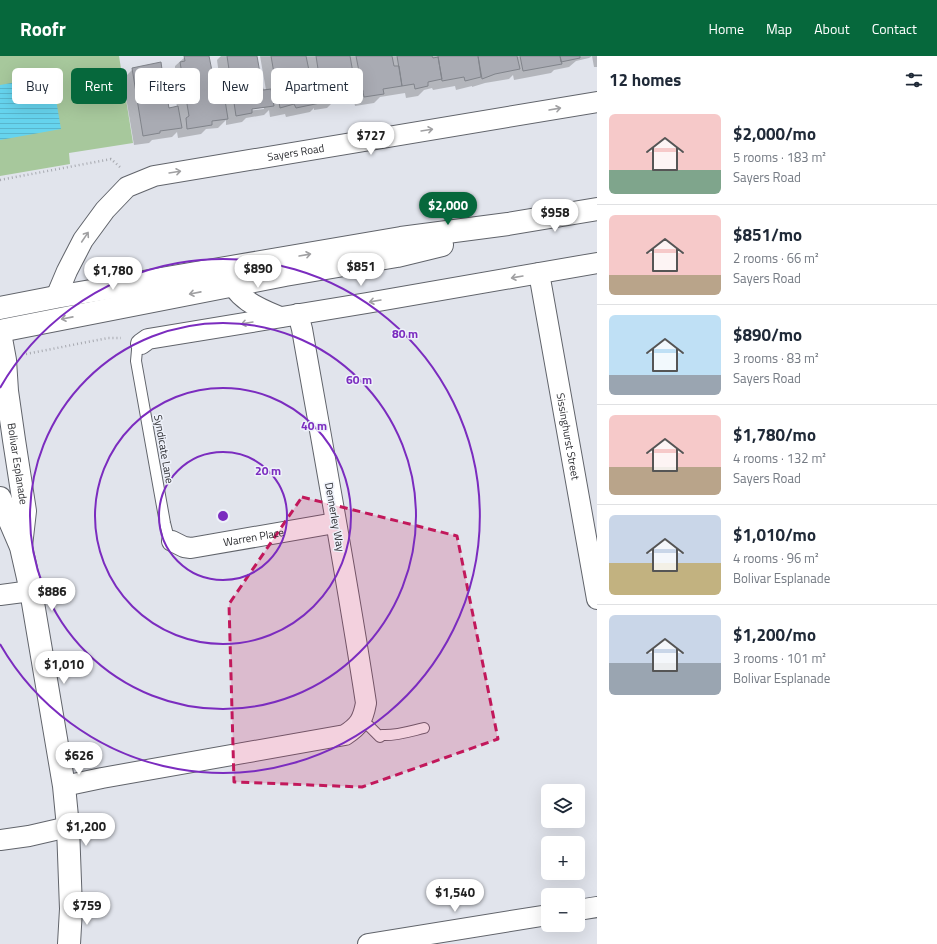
<!DOCTYPE html>
<meta charset="utf-8">
<style>
:root{--surface:#fff;--page:#f2f2f3;--text:#1f2937;--muted:#747a83;--line:#e0e1e3;--accent:#06683c}
body{margin:0;font-family:"Titillium Web",sans-serif;background:var(--page);color:var(--text);height:100vh;display:flex;flex-direction:column;font-size:15px;white-space:nowrap}
*{box-sizing:border-box;margin:0}
p{font-size:13px;color:var(--muted)}
.icon{flex:none;width:22px;height:22px;fill:none;stroke:currentColor;stroke-width:2;stroke-linecap:round;stroke-linejoin:round}
.map{position:relative;flex:1;overflow:hidden}
.details{display:flex;flex-direction:column;background:var(--surface);width:340px}
.details>*{flex:none}
.guide{position:absolute;left:12px;top:12px;width:380px;height:36px;display:flex;gap:8px}
.buttons{position:absolute;left:541px;top:728px;display:grid;gap:8px}
.buttons a{display:grid;place-items:center;width:44px;height:44px;border-radius:6px;background:var(--surface);box-shadow:0 4px 16px #0002;font-size:20px}
.price{position:absolute;translate:-50% -34px;padding:0 9px;border-radius:14px;background:#fff;color:#222;font-size:13px;line-height:26px;filter:drop-shadow(0 1px 2px #0008)}
.price::after{content:'';position:absolute;left:50%;top:24px;width:12px;height:9px;margin-left:-6px;background:inherit;clip-path:polygon(0 0,100% 0,50% 100%)}
.price.current{background:var(--accent);color:#fff}
ul{padding:0;list-style:none}
li{display:flex;align-items:center;gap:12px;height:100px;padding:0 12px}
li+li{border-top:1px solid var(--line)}
li span{display:grid;place-items:center;flex:none;width:112px;height:80px;border-radius:6px;color:#555}
li>.icon{margin-inline-start:auto}
span .icon{width:48px;height:48px;fill:#fffc;stroke-width:1}
li b{font-size:17px}
h2{display:flex;justify-content:space-between;align-items:center;height:48px;padding:0 12px;font-size:17px}
.pill{padding:0 14px;border-radius:6px;background:var(--surface);box-shadow:0 4px 16px #0002;font-size:14px;line-height:36px}
.pill.current{background:var(--accent);color:#fff}
header{display:flex;align-items:center;gap:24px;box-sizing:border-box;height:56px;padding:0 20px;background:var(--accent);color:#fff}
header strong{font-size:19px}
nav{display:flex;gap:22px;margin-inline-start:auto;font-size:14px}
main{display:flex;flex:1;min-height:0}
.map>svg:first-child{display:block}
</style>
<header>
<strong>Roofr</strong>
<nav><a>Home</a><a>Map</a><a>About</a><a>Contact</a></nav>
</header>
<main>
<div class="map">
<svg width="597" height="888" viewBox="0 0 597 888">
<defs>
<pattern id="water-rules" width="6" height="5" patternUnits="userSpaceOnUse"><rect width="6" height="5" fill="#66d4ee"/><path d="M0 2.5h6" fill="none" stroke="#59b6cd"/></pattern>
</defs>
<rect width="100%" height="100%" fill="#e1e4ec"/>
<!-- garden -->
<path fill="#a7c89c" d="M 0,0 L 119,0 L 133,87 L 69,97 L 70,108 L 0,120 Z"/>
<!-- water -->
<path fill="url(#water-rules)" d="M 52,20 L 61,73 L 0,84 L 0,29 Z"/>
<!-- shadow -->
<path fill="#0003" fill-rule="evenodd" d="M 189,0 L 208,0 L 216,41 L 222,40 L 217,4 L 221,0 L 256,0 L 262,35 L 266,34 L 260,0 L 592,0 L 589,2 L 576,5 L 569,11 L 554,14 L 551,17 L 514,24 L 513,19 L 509,23 L 485,27 L 472,31 L 472,30 L 456,34 L 455,30 L 433,34 L 432,32 L 424,34 L 418,40 L 406,42 L 405,37 L 380,41 L 374,47 L 355,50 L 354,45 L 331,48 L 327,52 L 314,54 L 314,52 L 310,56 L 286,61 L 285,58 L 270,61 L 269,54 L 264,59 L 246,62 L 242,66 L 226,69 L 226,64 L 218,72 L 206,73 L 201,78 L 178,82 L 177,76 L 172,81 L 152,84 L 149,87 L 134,89 L 123,23 L 133,13 L 164,29 L 169,53 L 177,51 L 171,16 L 175,12 L 175,10 L 185,1 ZM 264,51 L 264,53 L 247,55 L 247,53 Z
M 592,0 L 597,0 L 597,11 L 594,11 Z"/>
<!-- building -->
<path fill="#a9abb3" stroke="#81848b" d="M 184,0 L 209,0 L 217,40 L 224,38 L 228,63 L 212,65 L 212,69 L 187,73 L 186,62 L 189,60 L 180,6 L 185,5 Z
M 227,0 L 257,0 L 263,34 L 271,33 L 274,50 L 252,53 L 252,57 L 236,60 Z
M 271,0 L 306,0 L 311,24 L 317,24 L 320,47 L 296,52 L 294,48 L 280,52 Z
M 316,0 L 350,0 L 353,17 L 359,15 L 363,36 L 337,39 L 338,43 L 323,45 Z
M 356,0 L 392,0 L 394,10 L 399,10 L 402,30 L 383,33 L 384,38 L 364,41 Z
M 397,0 L 432,0 L 433,2 L 438,1 L 442,23 L 428,26 L 428,30 L 415,33 L 414,28 L 402,30 Z
M 438,0 L 478,0 L 481,21 L 465,25 L 464,21 L 442,25 Z
M 478,0 L 517,0 L 520,13 L 495,18 L 482,23 Z
M 520,0 L 560,0 L 562,8 L 523,15 Z
M 560,0 L 580,0 L 580,2 L 561,6 Z
M 161,6 L 163,21 L 167,21 L 168,27 L 165,29 L 169,52 L 178,50 L 182,72 L 160,75 L 160,77 L 143,80 L 132,12 Z"/>
<g fill="none" stroke-linecap="round" stroke-linejoin="round">
<!-- lane casing -->
<g stroke="#61646b" stroke-width="12">
<path id="lane" d="M 141,288 L 137,294 L 136,305 L 165,467 L 168,479 L 172,485
M 362,665 L 369,670 L 380,681 L 382,679 C 396,680 411,675 424,672"/>
</g>
<!-- street casing -->
<g stroke="#61646b" stroke-width="22">
<g id="street">
<path d="M 227,217 C 235,243 258,252 280,261"/>
<path id="s1" d="M 539,217 L 597,543"/>
<path id="s2" d="M 56,241 L 67,215 L 83,184 L 105,154 L 127,131 L 154,120 L 597,46"/>
<path d="M 141,288 L 148,283 L 367,247 L 597,207"/>
<path id="s3" d="M 172,485 L 184,491 L 191,492 L 335,467"/>
<path d="M 0,539 L 31,535"/>
<path d="M 64,730 L 102,722 L 345,679 C 359,670 363,664 366,647 C 347,522 324,398 302,273 L 298,258"/>
<path d="M 0,784 L 29,780 L 68,771"/>
<path d="M 578,854 L 597,851"/>
<path d="M 368,888 L 548,859"/>
</g>
</g>
<!-- secondary casing -->
<g stroke="#61646b" stroke-width="24">
<g id="secondary">
<path d="M 0,252 L 56,241 L 401,182 L 508,168 L 597,153"/>
<path d="M 0,275 L 285,219 L 397,200 L 442,189"/>
<path id="s4" d="M 0,277 L 5,304 L 7,335 L 14,384 L 25,455 L 21,490"/>
<path d="M 0,442 L 21,491 L 31,535 L 64,730 L 68,771 L 71,853 L 69,888"/>
</g>
</g>
<!-- path -->
<path stroke="#a6a8af" stroke-width="2.5" stroke-dasharray="1 3" stroke-linecap="butt" d="M 0,124 L 111,103 L 121,112
M 26,298 L 108,282 L 121,282"/>
<!-- lane -->
<use href="#lane" stroke="#fff" stroke-width="10"/>
<!-- street -->
<use href="#street" stroke="#fff" stroke-width="20"/>
<!-- secondary -->
<use href="#secondary" stroke="#fff" stroke-width="22"/>
</g>
<!-- one-way arrows -->
<defs><path id="oneway-shaft" d="M-6 0H5M1.5-3L5.5 0L1.5 3" fill="none" stroke-width="1.6" stroke-linecap="round" stroke-linejoin="round"/></defs>
<g stroke="#a0a0a2">
<use href="#oneway-shaft" transform="translate(555 53) rotate(-10)"/>
<use href="#oneway-shaft" transform="translate(427 74) rotate(-9)"/>
<use href="#oneway-shaft" transform="translate(175 116) rotate(-9)"/>
<use href="#oneway-shaft" transform="translate(85 181) rotate(-56)"/>
<use href="#oneway-shaft" transform="translate(305 199) rotate(-10)"/>
<use href="#oneway-shaft" transform="translate(517 221) rotate(170)"/>
<use href="#oneway-shaft" transform="translate(195 237) rotate(169)"/>
<use href="#oneway-shaft" transform="translate(375 245) rotate(170)"/>
<use href="#oneway-shaft" transform="translate(67 262) rotate(169)"/>
<use href="#oneway-shaft" transform="translate(247 267) rotate(170)"/>
</g>
<!-- marked area -->
<path fill="#c2185b" fill-opacity="0.2" stroke="#c2185b" stroke-width="3" stroke-dasharray="8 5" stroke-linejoin="round" d="M 302,441 L 457,480 L 498,683 L 362,731 L 234,726 L 229,548 Z"/>
<!-- distance rings -->
<g fill="none" stroke="#7b2cbf" stroke-width="2">
<circle cx="223" cy="460" r="64"/>
<circle cx="223" cy="460" r="128"/>
<circle cx="223" cy="460" r="193"/>
<path d="M0 332A257 257 0 1 1 0 588"/>
</g>
<g text-anchor="middle" stroke-width="3" stroke-linejoin="round" paint-order="stroke">
<!-- street labels -->
<g font-size="11" fill="#2c2d31" stroke="#eef1fa">
<text dy="4" stroke="none"><textPath href="#s2" startOffset="305">Sayers Road</textPath></text>
<text dy="4" stroke="none"><textPath href="#s1" startOffset="166">Sissinghurst Street</textPath></text>
<text transform="translate(164 393) rotate(80)" y="4">Syndicate Lane</text>
<text dy="4" stroke="none"><textPath href="#s4" startOffset="132">Bolivar Esplanade</textPath></text>
<text transform="translate(335 461) rotate(80)" y="4">Dennerley Way</text>
<text dy="4" stroke="none"><textPath href="#s3" startOffset="84">Warren Place</textPath></text>
</g>
</g>
<circle cx="223" cy="460" r="6" fill="#7b2cbf" stroke="#eef1fa" stroke-width="2"/>
<g font-size="12" text-anchor="middle" font-weight="bold" fill="#7b2cbf" stroke="#eef1fa" stroke-width="3" stroke-linejoin="round" paint-order="stroke">
<text x="405" y="282">80 m</text>
<text x="359" y="328">60 m</text>
<text x="314" y="374">40 m</text>
<text x="268" y="419">20 m</text>
</g>
</svg>
<div class="buttons">
<a><svg class="icon" aria-label="layers" viewBox="0 0 24 24"><path d="M12 4l9 5-9 5-9-5zM3 14l9 5 9-5"/></svg></a>
<a>+</a>
<a>−</a>
</div>
<b class="price" style="left:371px;top:100px">$727</b>
<b class="price current" style="left:448px;top:170px">$2,000</b>
<b class="price" style="left:555px;top:177px">$958</b>
<b class="price" style="left:361px;top:231px">$851</b>
<b class="price" style="left:258px;top:233px">$890</b>
<b class="price" style="left:113px;top:235px">$1,780</b>
<b class="price" style="left:52px;top:556px">$886</b>
<b class="price" style="left:64px;top:629px">$1,010</b>
<b class="price" style="left:79px;top:720px">$626</b>
<b class="price" style="left:86px;top:791px">$1,200</b>
<b class="price" style="left:455px;top:857px">$1,540</b>
<b class="price" style="left:87px;top:870px">$759</b>
<div class="guide">
<a class="pill">Buy</a>
<a class="pill current">Rent</a>
<a class="pill">Filters</a>
<a class="pill">New</a>
<a class="pill">Apartment</a>
</div>
</div>
<section class="details">
<h2>12 homes<svg class="icon" aria-label="filters" viewBox="0 0 24 24"><path d="M4 7h16M4 17h16"/><circle cx="9" cy="7" r="2"/><circle cx="15" cy="17" r="2"/></svg></h2>
<ul>
<li><span style="background:linear-gradient(#f6c9c9 70%,#7fa58c 0)"><svg class="icon" aria-label="home" viewBox="0 0 24 24"><path d="M3 11l9-7 9 7M6 9v11h12V9"/></svg></span><div><b>$2,000/mo</b><p>5 rooms · 183 m²</p><p>Sayers Road</p></div></li>
<li><span style="background:linear-gradient(#f6c9c9 75%,#b9a48a 0)"><svg class="icon" aria-label="home" viewBox="0 0 24 24"><path d="M3 11l9-7 9 7M6 9v11h12V9"/></svg></span><div><b>$851/mo</b><p>2 rooms · 66 m²</p><p>Sayers Road</p></div></li>
<li><span style="background:linear-gradient(#bfe0f5 75%,#9aa5b1 0)"><svg class="icon" aria-label="home" viewBox="0 0 24 24"><path d="M3 11l9-7 9 7M6 9v11h12V9"/></svg></span><div><b>$890/mo</b><p>3 rooms · 83 m²</p><p>Sayers Road</p></div></li>
<li><span style="background:linear-gradient(#f6c9c9 65%,#b9a48a 0)"><svg class="icon" aria-label="home" viewBox="0 0 24 24"><path d="M3 11l9-7 9 7M6 9v11h12V9"/></svg></span><div><b>$1,780/mo</b><p>4 rooms · 132 m²</p><p>Sayers Road</p></div></li>
<li><span style="background:linear-gradient(#c9d6e8 60%,#c2b280 0)"><svg class="icon" aria-label="home" viewBox="0 0 24 24"><path d="M3 11l9-7 9 7M6 9v11h12V9"/></svg></span><div><b>$1,010/mo</b><p>4 rooms · 96 m²</p><p>Bolivar Esplanade</p></div></li>
<li><span style="background:linear-gradient(#c9d6e8 60%,#9aa5b1 0)"><svg class="icon" aria-label="home" viewBox="0 0 24 24"><path d="M3 11l9-7 9 7M6 9v11h12V9"/></svg></span><div><b>$1,200/mo</b><p>3 rooms · 101 m²</p><p>Bolivar Esplanade</p></div></li>
</ul>
</section>
</main>
